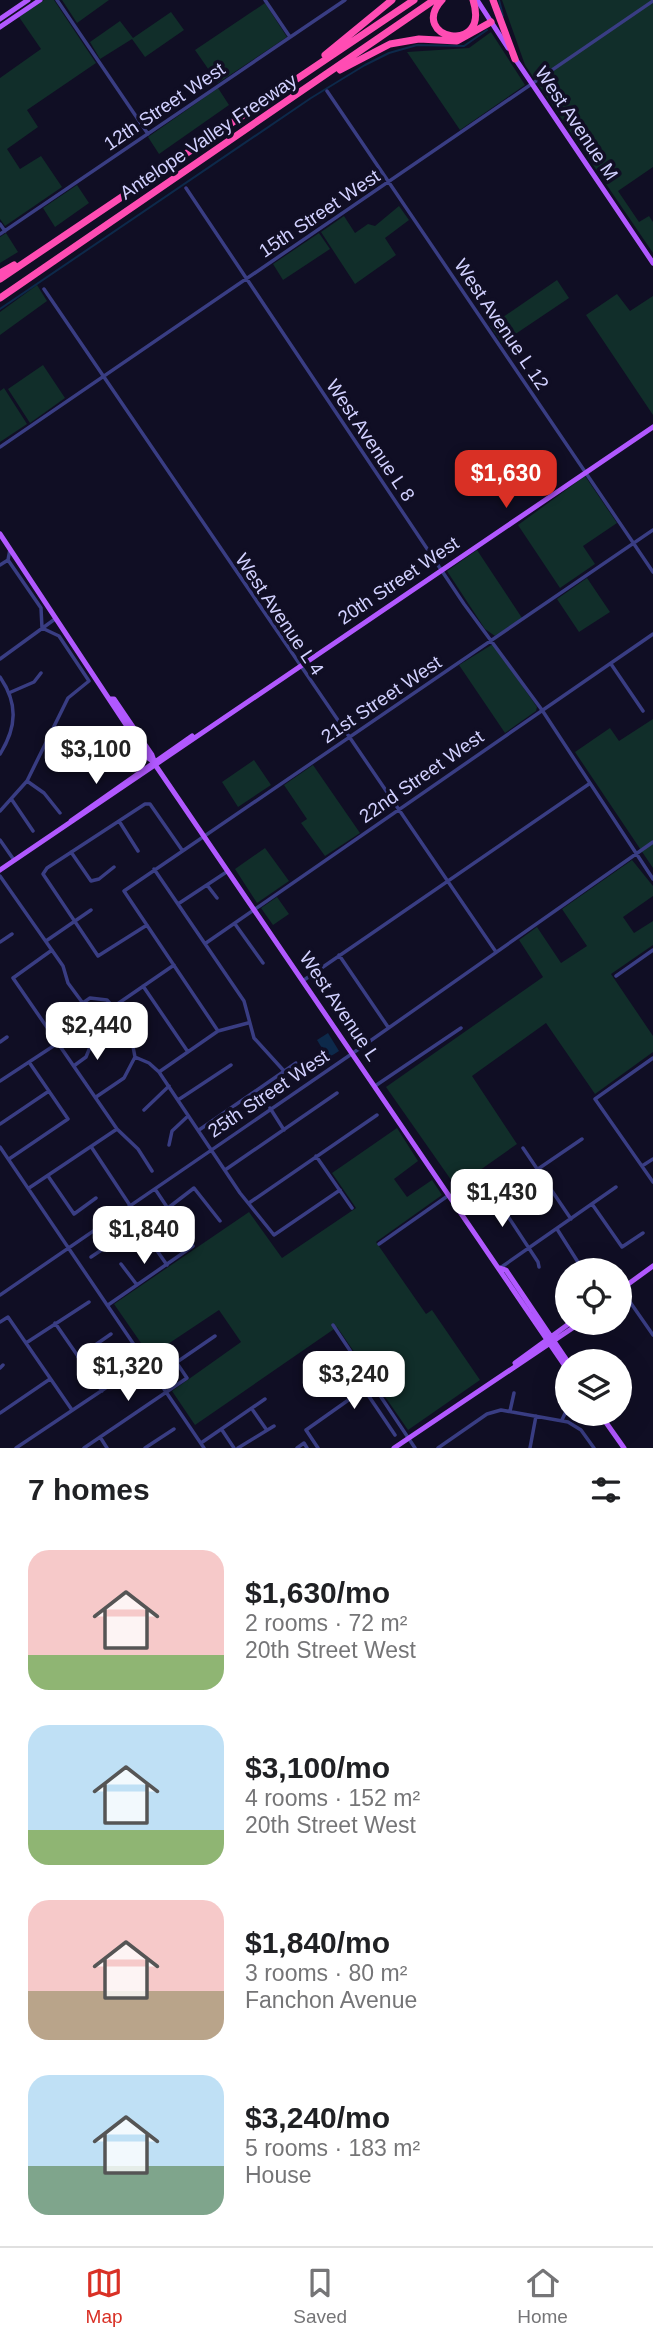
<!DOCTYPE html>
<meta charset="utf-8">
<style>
:root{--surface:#fff;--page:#f6f6f6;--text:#202124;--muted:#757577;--line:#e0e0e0;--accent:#d93025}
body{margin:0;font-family:Arial,sans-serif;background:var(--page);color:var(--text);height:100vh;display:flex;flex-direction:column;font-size:26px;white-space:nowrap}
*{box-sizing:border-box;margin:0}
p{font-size:23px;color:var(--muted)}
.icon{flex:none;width:38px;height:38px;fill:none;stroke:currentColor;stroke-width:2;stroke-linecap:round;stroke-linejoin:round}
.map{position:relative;height:1448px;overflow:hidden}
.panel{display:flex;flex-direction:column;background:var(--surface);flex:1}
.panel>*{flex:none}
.fabs{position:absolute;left:555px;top:1258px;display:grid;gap:14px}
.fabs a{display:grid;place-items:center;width:77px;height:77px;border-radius:50%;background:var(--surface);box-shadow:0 7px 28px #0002;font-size:35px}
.price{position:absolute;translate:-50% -60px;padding:0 16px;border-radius:14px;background:#fff;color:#222;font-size:23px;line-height:46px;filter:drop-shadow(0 2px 4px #0008)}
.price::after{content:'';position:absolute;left:50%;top:42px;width:21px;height:16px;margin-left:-10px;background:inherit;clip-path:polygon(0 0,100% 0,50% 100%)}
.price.selected{background:var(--accent);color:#fff}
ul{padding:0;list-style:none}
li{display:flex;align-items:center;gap:21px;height:175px;padding:0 28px}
li span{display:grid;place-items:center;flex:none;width:196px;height:140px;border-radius:21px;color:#555}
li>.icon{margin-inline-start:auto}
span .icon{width:84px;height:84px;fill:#fffc;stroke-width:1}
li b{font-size:30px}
h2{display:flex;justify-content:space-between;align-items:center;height:84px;padding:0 28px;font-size:30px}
.tabs{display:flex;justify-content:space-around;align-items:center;height:98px;border-top:2px solid var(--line);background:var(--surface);font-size:19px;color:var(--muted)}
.tabs a{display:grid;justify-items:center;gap:4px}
.tabs .selected{color:var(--accent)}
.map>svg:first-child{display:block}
</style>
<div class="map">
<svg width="653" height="1448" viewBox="0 0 653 1448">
<rect width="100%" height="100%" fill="#100e24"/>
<!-- green -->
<path fill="#112e2a" d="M 44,0 L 54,0 L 96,63 L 27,110 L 38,127 L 7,149 L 20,169 L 41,156 L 62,187 L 5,226 L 0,219 L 0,78 L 41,49 L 19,17 Z
M 62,0 L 109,0 L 77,23 Z
M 502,0 L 653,0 L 653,167 L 618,191 L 639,222 L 649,216 L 653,222 L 653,253 L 525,65 Z
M 265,3 L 287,37 L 218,83 L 195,50 Z
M 171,12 L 184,30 L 145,57 L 132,39 L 100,59 L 90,42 L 120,21 L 133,38 Z
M 491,32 L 525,85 L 460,130 L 407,52 L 469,48 Z
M 218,88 L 229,105 L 159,154 L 148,137 Z
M 77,185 L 89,203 L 55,227 L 43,208 Z
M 399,206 L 409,220 L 385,238 L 396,255 L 355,284 L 321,232 L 344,216 L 355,233 L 368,224 L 375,226 Z
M 6,233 L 18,252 L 0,263 L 0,237 Z
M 319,233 L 330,249 L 283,280 L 273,264 Z
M 557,280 L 569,298 L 502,343 L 490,326 Z
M 37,285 L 47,301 L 0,335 L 0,312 Z
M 617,294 L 630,311 L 653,296 L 653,415 L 586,315 Z
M 43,365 L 65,398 L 30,423 L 8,389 Z
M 4,388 L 27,424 L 0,442 L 0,391 Z
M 585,476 L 617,523 L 583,546 L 595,564 L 560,588 L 518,525 Z
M 477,550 L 522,618 L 495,636 L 485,629 L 447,571 Z
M 587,578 L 610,612 L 579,632 L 557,599 Z
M 493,644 L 537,707 L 536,711 L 505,733 L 459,665 Z
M 653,719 L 653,868 L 575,752 L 610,728 L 619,741 Z
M 254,760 L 271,785 L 238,807 L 222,782 Z
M 313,765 L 360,833 L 325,856 L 301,823 L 307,819 L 284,785 Z
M 265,848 L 289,881 L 257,903 L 235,869 Z
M 632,860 L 653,886 L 653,896 L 623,917 L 634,933 L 653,921 L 653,945 L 611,974 L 653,1036 L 653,1052 L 595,1094 L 546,1023 L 472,1076 L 517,1144 L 456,1187 L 386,1087 L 543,977 L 519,940 L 537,927 L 561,963 L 587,946 L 562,909 Z
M 277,897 L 289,914 L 273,925 L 261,908 Z
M 397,1128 L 418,1161 L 394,1179 L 407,1197 L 432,1180 L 442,1195 L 376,1242 L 426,1314 L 432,1310 L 480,1380 L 408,1430 L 337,1327 L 195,1425 L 172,1391 L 241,1342 L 219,1310 L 150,1356 L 114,1304 L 249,1212 L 282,1258 L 356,1208 L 332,1173 Z"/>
<!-- water -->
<path fill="#0d294a" d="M 328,1033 L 339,1051 L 328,1058 L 317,1040 Z"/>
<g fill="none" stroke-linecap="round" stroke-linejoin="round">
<!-- stream -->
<path stroke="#0d294a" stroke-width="2" d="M 499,0 L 503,16
M 0,309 L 311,98 L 365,65 L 389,53 L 417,45 L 464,46 L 487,30"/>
<!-- minor -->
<path stroke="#393d83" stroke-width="3.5" d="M 57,0 L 148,134
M 265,0 L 290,37
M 327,91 L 653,572
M 186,188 L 464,604 L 542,710 L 653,879
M 0,224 L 5,231
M 0,234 L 345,0
M 44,289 L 496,952
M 0,447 L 653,1
M 0,565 L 8,560
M 0,659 L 55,619
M 611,664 L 643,711
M 0,677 C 18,703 17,727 0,754
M 11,692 L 34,682 L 41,673
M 27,781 L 44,793 L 60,813
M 12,800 L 33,831
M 0,811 L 27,781 L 68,698 L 89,681 L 59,636 L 42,628 L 41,608 L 8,560 L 10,549
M 119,821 L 138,851
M 0,840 L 14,860
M 71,852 L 91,881 L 99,879 L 114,867
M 154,869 L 244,1001 L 254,1038 L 284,1071
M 0,876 L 63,966 L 68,983 L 82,1002
M 207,885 L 217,898
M 178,904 L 228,871
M 235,924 L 263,963
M 147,925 L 98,956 L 43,874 L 47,868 L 145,804 L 150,804 L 182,850
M 46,941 L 91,910
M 0,942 L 12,934
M 206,943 L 653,634
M 52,950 L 13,978 L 117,1129 L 138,1149 L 152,1171
M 339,955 L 388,1027
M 616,976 L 653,950
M 304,980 L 589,784
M 143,986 L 188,1052
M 113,1007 L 130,1031 L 135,1057 L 149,1063 L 159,1072 L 240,1193 L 274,1235 L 340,1190
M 48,1027 L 90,998 L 107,1000 L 113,1007 L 174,965
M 218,1031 L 124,891 L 653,530
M 0,1042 L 7,1037
M 653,1058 L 595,1099 L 653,1182
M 75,1065 L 86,1057 L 93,1040
M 159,1072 L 218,1031 L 248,1023
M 0,1081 L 58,1043
M 375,1086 L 461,1028
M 96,1097 L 124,1078 L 135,1057
M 178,1100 L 231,1065
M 270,1108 L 284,1130
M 144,1110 L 169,1086
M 0,1124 L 49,1091
M 199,1130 L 296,1063
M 169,1145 L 172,1131 L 188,1116
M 0,1147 L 204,1448
M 92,1148 L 129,1204
M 523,1148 L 571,1219
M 316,1156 L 352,1208
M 9,1159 L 68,1119 L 29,1062
M 642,1166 L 653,1159
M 538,1169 L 582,1139
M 225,1170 L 337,1093
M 48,1176 L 74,1214 L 96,1198
M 486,1183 L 538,1262 L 539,1267
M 29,1188 L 117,1129
M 249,1203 L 377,1115
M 592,1204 L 622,1247 L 643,1233
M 168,1208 L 194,1188 L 220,1221
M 557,1229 L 583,1270
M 379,1244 L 449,1195
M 91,1257 L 139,1225 L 167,1265
M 121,1264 L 137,1285
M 500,1268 L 616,1187
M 621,1289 L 653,1335
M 0,1295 L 353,1053 L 653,842
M 108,1305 L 193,1246 L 155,1189
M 0,1322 L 8,1317 L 72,1410
M 55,1323 L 102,1391
M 333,1325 L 415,1448
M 26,1343 L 89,1302
M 78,1357 L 111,1334
M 177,1362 L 215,1336
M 0,1368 L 3,1365
M 252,1409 L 266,1429
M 510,1411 L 514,1393
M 0,1413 L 50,1379
M 562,1420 L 567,1409
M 222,1430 L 234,1448
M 100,1437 L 107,1448
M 201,1443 L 265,1399
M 16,1448 L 134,1369
M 84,1448 L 187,1378 L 166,1347
M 145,1448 L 174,1429
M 238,1448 L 274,1426
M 297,1448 L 304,1443 L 307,1448
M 318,1448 L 306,1430 L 364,1389 L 395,1435
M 438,1448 L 487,1414 L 501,1410 L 568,1422 L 581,1430 L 594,1448
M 530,1448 L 536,1416"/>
<!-- major -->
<path stroke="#b158ff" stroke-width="5" d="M 477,0 L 508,48
M 0,19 L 28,0
M 0,27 L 40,0
M 514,57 L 653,263
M 0,534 L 148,758 L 154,762
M 111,699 L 114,699 L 152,755 L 156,766 L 567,1369
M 71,821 L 192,736
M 0,870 L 653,427
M 500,1268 L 506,1270 L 568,1362
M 620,1290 L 653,1266
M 515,1363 L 570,1323
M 600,1414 L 624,1448
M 394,1448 L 580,1323"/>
<!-- highway -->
<path stroke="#ff4cb3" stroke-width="7" d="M 442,0 C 407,38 491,57 473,0
M 493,0 L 515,59
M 325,55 L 392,0
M 340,70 L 390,44 L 419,39 L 457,41 L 491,22
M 0,273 L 14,265
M 0,279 L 414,0
M 0,298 L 434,0"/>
</g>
<g text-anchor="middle" stroke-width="7" stroke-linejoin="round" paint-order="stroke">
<!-- street labels -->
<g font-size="19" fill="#d2d1ff" stroke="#100e24">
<text transform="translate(164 106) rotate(-34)" y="7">12th Street West</text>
<text transform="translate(577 123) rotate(56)" y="7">West Avenue M</text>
<text transform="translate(208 136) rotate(-34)" y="7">Antelope Valley Freeway</text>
<text transform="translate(319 213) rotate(-34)" y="7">15th Street West</text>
<text transform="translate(502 324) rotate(56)" y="7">West Avenue L 12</text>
<text transform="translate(371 440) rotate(56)" y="7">West Avenue L 8</text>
<text transform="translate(398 580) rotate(-34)" y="7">20th Street West</text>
<text transform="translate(280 614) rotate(56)" y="7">West Avenue L 4</text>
<text transform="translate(381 699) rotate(-34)" y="7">21st Street West</text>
<text transform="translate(421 776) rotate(-35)" y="7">22nd Street West</text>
<text transform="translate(340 1006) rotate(56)" y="7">West Avenue L</text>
<text transform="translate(268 1093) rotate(-34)" y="7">25th Street West</text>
</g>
</g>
</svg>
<div class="fabs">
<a><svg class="icon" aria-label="locate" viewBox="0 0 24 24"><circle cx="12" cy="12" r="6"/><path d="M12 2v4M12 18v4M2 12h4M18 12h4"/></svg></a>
<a><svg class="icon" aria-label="layers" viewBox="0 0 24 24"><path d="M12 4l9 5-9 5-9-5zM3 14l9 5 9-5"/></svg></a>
</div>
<b class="price selected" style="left:506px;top:510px">$1,630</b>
<b class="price" style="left:96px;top:786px">$3,100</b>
<b class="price" style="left:97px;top:1062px">$2,440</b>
<b class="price" style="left:502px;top:1229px">$1,430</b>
<b class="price" style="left:144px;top:1266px">$1,840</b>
<b class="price" style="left:128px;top:1403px">$1,320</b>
<b class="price" style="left:354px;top:1411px">$3,240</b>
</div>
<section class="panel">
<h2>7 homes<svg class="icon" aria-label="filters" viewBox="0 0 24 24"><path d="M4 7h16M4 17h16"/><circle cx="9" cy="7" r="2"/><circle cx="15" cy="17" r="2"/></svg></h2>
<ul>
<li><span style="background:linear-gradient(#f6c9c9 75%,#8fb573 0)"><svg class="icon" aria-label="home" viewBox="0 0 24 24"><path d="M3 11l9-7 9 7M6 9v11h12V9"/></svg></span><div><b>$1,630/mo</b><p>2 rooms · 72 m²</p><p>20th Street West</p></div></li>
<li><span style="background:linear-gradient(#bfe0f5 75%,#8fb573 0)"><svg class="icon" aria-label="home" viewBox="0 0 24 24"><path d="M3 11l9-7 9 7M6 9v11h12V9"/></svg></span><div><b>$3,100/mo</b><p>4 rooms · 152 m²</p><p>20th Street West</p></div></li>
<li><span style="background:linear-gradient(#f6c9c9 65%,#b9a48a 0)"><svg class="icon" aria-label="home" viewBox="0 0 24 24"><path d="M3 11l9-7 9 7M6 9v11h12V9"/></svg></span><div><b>$1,840/mo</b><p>3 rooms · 80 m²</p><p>Fanchon Avenue</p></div></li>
<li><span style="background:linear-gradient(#bfe0f5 65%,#7fa58c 0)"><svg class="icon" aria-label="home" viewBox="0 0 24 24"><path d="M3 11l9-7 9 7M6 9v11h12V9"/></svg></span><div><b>$3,240/mo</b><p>5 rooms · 183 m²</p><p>House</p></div></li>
</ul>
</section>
<nav class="tabs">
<a class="selected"><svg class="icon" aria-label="map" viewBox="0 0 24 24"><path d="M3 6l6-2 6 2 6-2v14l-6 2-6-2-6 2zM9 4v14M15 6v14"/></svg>Map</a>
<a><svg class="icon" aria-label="saved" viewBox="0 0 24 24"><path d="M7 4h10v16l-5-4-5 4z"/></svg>Saved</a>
<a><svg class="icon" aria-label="home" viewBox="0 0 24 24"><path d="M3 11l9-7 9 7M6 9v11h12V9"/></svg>Home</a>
</nav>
